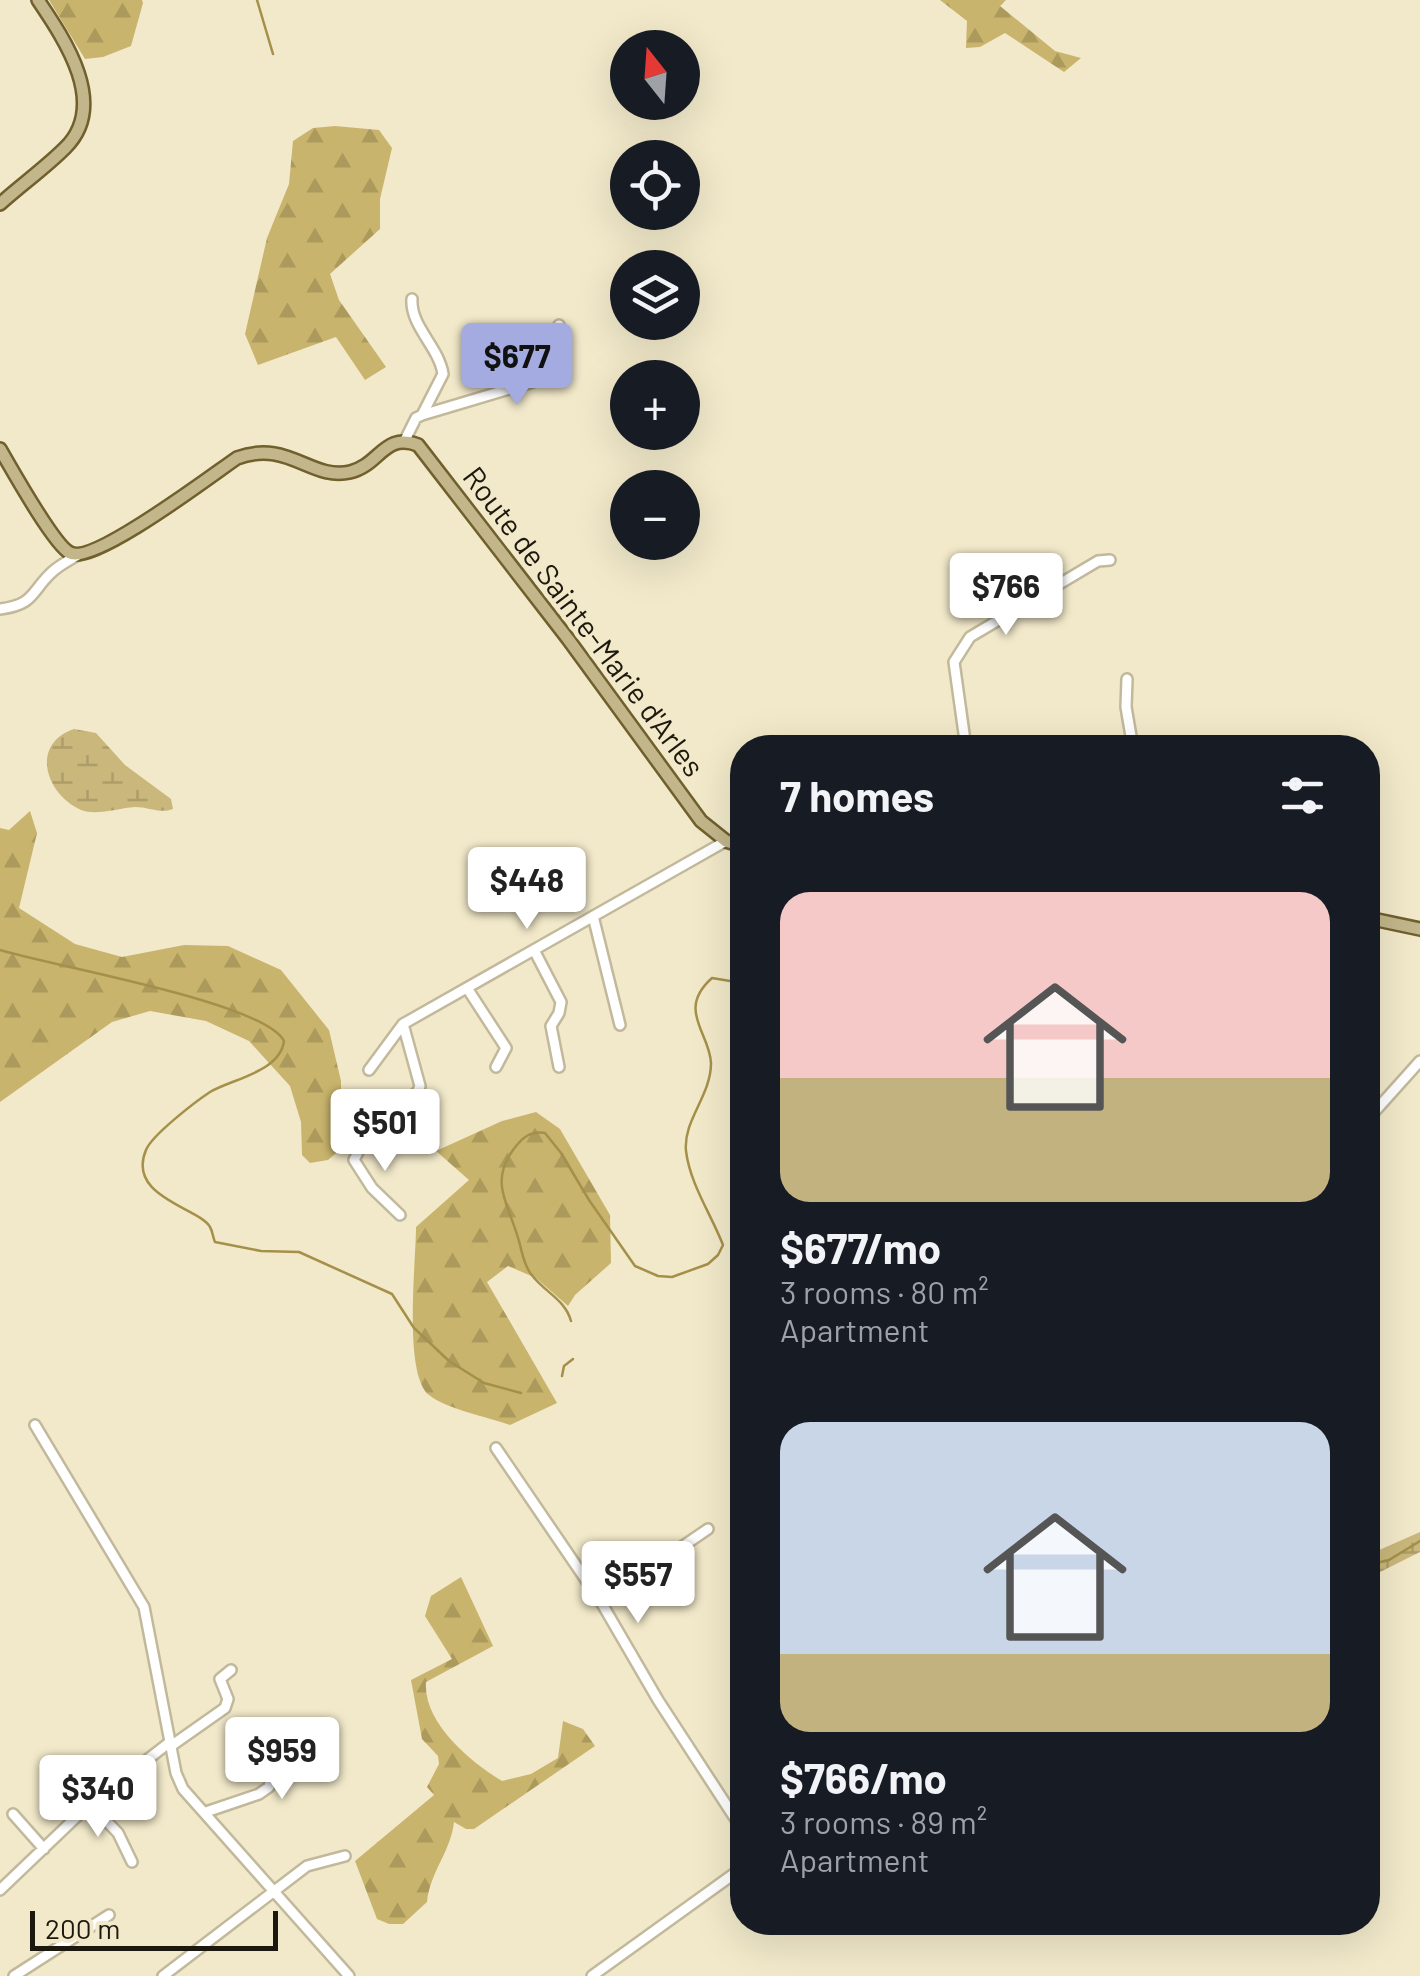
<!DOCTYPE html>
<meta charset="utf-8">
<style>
:root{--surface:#171b24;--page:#242831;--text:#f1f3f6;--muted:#9ea1a6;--accent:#a4abe1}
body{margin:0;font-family:Barlow,sans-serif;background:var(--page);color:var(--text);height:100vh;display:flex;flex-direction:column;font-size:38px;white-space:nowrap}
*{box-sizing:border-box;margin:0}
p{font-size:32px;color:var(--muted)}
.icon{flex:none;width:55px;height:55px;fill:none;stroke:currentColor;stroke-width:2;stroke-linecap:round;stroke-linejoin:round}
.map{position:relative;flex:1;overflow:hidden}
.sheet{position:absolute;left:730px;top:735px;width:650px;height:1200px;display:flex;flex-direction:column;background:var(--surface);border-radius:40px;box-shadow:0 10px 40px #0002}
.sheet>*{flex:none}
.needle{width:65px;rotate:343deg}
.fabs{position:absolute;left:610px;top:30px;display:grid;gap:20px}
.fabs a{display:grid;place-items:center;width:90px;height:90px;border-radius:50%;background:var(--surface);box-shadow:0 10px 40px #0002;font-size:50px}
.scale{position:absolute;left:30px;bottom:25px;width:248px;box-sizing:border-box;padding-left:10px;border:5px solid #1c180d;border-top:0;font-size:28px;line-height:35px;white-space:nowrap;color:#1c180d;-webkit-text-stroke:8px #f2e9ca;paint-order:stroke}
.price{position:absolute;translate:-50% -85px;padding:0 22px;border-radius:10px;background:#fff;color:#222;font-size:32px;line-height:65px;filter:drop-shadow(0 2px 5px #0008)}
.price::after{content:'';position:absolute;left:50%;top:60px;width:30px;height:22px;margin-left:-15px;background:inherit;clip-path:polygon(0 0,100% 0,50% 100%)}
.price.selected{background:var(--accent);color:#111}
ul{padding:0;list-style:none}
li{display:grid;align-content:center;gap:20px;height:530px;padding:0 50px}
li span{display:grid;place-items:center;height:310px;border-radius:30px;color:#555}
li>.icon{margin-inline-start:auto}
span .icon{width:180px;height:180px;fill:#fffc;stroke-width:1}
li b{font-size:42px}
h2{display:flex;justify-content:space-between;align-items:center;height:120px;padding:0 50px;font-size:42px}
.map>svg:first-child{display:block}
</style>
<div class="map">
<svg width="1420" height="1976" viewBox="0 0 1420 1976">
<defs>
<pattern id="forest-firs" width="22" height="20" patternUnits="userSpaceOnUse" patternTransform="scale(2.5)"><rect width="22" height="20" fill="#c9b46d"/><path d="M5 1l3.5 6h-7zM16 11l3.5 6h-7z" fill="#ac9a5d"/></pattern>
<pattern id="wetland-marsh" width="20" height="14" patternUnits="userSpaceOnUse" patternTransform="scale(2.5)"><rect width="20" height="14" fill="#c9b77b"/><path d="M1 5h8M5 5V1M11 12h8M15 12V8" fill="none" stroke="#ac9d69"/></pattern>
</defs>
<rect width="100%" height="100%" fill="#f2e9ca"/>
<!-- forest -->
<path fill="url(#forest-firs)" d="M 49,0 L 142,0 L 143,3 L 131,46 L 103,57 L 85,59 Z
M 940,0 L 1006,0 L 1000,6 L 1055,51 L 1081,58 L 1064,72 L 1005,33 L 980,47 L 966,48 L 967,21 Z
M 335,126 L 379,130 L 392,148 L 380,199 L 380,229 L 330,274 L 339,300 L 386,367 L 365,380 L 336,337 L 258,365 L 245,334 L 267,238 L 289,184 L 293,141 L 313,128 Z
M 30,811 L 37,833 L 19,908 L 75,944 L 122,957 L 184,945 L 228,946 L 281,970 L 329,1030 L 341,1081 L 341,1149 L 328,1160 L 310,1163 L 302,1155 L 301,1122 L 290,1086 L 249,1041 L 206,1021 L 150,1011 L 112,1022 L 0,1102 L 0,828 L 9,830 Z
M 536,1112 L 560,1129 L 610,1215 L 611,1263 L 575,1295 L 568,1306 L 536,1278 L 508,1266 L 487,1282 L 557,1403 L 510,1425 C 488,1417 446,1409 429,1395 C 403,1374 416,1263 416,1227 L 469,1180 L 436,1151 L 502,1121 Z
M 461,1577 L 493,1646 L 426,1682 C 423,1723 471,1762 502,1781 L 531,1774 L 558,1758 L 563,1721 L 583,1729 L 595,1746 L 474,1829 L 466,1829 L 454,1822 C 451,1851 430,1872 427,1902 L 403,1924 L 389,1924 L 377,1919 L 355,1861 L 434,1795 L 427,1787 L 439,1764 L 438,1756 L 422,1739 L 411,1680 L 452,1659 L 425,1616 L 431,1596 Z"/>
<!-- wetland -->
<path fill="url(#wetland-marsh)" d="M 74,729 L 96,733 L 125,765 L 171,799 L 173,809 C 160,814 149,807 135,807 C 119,808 96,816 81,810 C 45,794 30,744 74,729 Z
M 1420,1532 L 1420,1552 L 1374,1575 L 1368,1573 L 1368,1555 Z"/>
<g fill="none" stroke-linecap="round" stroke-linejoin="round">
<!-- stream -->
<path stroke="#a5904a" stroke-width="2.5" d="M 257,0 L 273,54
M 0,950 C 51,966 264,1002 284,1041 C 280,1072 232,1079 210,1092 C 195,1102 152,1135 146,1150 C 126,1197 200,1208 210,1227 C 213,1232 213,1238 215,1242 L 261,1251 L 299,1252 L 392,1294 L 414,1328 L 449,1361 L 484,1383 L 521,1393
M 571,1321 C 565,1299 544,1292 531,1274 C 523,1264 522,1250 518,1238 C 509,1205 489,1183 513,1150 C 521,1139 530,1130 545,1133 L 561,1153 L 589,1200 L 635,1266 L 658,1276 L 672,1277 L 708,1264 L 718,1255 L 723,1245 C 711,1214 690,1184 686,1151 C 683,1120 711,1096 711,1063 C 710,1033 676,1010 712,978 L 742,983
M 562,1376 L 564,1366 L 573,1359
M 1368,1565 L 1389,1560 L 1420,1541"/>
<!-- minor casing -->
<g stroke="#c2b99c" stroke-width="14">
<path id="minor" d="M 412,299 C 410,326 439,347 443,374 L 422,415
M 405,440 L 416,418 L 422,415 L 536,381 L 549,361 L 559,325
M 0,609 C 34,605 31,592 51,573 C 58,566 69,560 78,555
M 1127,679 L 1126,707 L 1133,748
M 966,748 L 954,662 L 970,637 L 1098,561 L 1110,560
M 593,916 L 620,1025
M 534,950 L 561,1002 L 559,1013 L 551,1026 L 559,1067
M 467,988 L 506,1048 L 496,1067
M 369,1070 L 403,1024 L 726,841
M 1368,1119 L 1420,1061
M 400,1215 L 372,1188 L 354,1160 L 361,1146 L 418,1091 L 420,1086 L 403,1024
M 35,1425 L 144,1607 L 176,1773 L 183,1789 L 349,1976
M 496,1448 L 601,1602 L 658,1700 L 742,1829
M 601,1602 L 708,1529
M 171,1746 L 225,1708 L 228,1699 L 220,1679 L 231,1670
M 90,1804 L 118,1833 L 132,1862
M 206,1812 L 259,1794 L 269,1787 L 272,1774 L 256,1744
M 13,1814 L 44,1849
M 0,1890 L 90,1804 L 170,1742
M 14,1976 L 109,1915
M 163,1976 L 307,1866 L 345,1856
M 592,1976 L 742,1868"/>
</g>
<!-- major casing -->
<g stroke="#6f602d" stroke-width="16">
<path id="major" d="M 0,204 C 21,185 45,168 65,148 C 109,105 65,40 38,0
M 0,449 C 11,468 54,545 70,553 C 94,565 212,475 237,458 C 288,439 311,481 350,472 C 380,465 384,432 418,445 L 568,639 L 701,821 L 726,841 L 742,846
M 1368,918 L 1420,929"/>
</g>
<!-- minor -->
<use href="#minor" stroke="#fff" stroke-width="9"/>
<!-- major -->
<use href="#major" stroke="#c3b68b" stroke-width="11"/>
</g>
<g text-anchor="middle" stroke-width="9" stroke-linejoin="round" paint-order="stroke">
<!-- street labels -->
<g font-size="30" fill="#1c180d" stroke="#f2e9ca">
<text transform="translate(583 622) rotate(53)" y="10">Route de Sainte-Marie d'Arles</text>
</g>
</g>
</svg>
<div class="fabs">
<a><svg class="needle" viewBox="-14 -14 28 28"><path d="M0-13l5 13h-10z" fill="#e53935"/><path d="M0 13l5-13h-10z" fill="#9ea1a6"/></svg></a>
<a><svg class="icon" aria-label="locate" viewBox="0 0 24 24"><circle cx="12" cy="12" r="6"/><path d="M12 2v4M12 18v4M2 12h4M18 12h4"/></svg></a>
<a><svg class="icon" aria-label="layers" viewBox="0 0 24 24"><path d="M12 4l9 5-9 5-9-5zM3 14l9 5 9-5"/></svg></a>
<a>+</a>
<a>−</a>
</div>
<div class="scale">200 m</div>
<b class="price selected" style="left:517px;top:408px">$677</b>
<b class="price" style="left:1006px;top:638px">$766</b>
<b class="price" style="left:527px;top:932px">$448</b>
<b class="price" style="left:385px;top:1174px">$501</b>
<b class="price" style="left:638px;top:1626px">$557</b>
<b class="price" style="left:282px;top:1802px">$959</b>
<b class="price" style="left:98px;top:1840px">$340</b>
<section class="sheet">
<h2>7 homes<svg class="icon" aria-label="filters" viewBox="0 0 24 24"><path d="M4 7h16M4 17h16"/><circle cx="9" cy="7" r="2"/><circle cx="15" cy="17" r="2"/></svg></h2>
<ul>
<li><span style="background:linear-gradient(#f6c9c9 60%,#c2b280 0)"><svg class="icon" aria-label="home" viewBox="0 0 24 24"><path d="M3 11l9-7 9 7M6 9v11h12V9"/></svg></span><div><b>$677/mo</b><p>3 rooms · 80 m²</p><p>Apartment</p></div></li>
<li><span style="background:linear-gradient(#c9d6e8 75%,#c2b280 0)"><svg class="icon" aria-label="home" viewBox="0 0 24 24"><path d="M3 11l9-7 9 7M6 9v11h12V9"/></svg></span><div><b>$766/mo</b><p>3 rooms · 89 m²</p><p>Apartment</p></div></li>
</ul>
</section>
</div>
